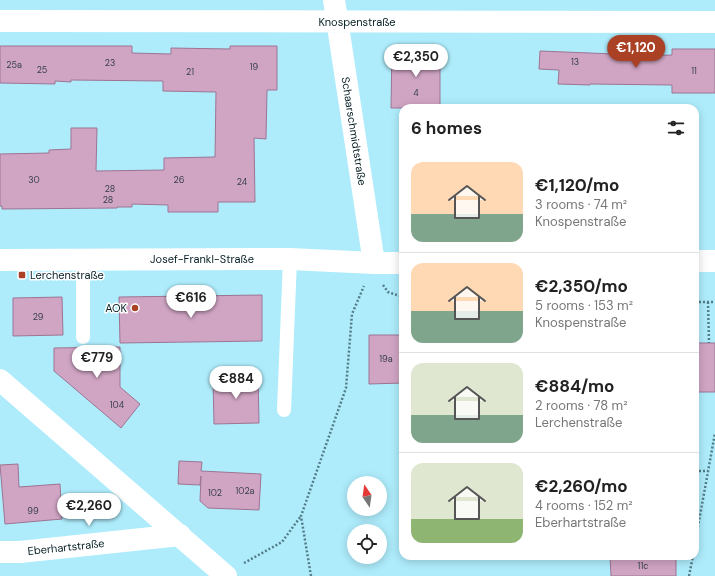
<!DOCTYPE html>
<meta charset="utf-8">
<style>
:root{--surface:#fff;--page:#f2f2f2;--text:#222;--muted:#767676;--line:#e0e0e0;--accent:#aa4125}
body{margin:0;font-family:"DM Sans",sans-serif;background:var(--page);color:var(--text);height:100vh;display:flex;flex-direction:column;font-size:15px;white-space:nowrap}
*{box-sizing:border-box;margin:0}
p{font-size:13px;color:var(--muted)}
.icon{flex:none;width:22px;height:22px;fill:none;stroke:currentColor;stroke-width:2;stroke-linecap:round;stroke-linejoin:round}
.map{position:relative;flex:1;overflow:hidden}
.sheet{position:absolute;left:399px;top:104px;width:300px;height:456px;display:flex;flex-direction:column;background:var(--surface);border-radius:12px;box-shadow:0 2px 10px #0003}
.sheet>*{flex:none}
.needle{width:26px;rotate:347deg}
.fabs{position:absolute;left:347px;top:476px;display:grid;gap:8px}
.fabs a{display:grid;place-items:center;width:40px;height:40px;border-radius:50%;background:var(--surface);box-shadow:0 2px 10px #0003;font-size:20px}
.price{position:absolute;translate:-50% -34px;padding:0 9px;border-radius:14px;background:#fff;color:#222;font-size:13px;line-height:26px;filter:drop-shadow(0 1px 2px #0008)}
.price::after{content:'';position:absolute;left:50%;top:24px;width:12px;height:9px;margin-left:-6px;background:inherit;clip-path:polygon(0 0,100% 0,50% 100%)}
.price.selected{background:var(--accent);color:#fff}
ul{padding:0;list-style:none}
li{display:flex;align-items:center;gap:12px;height:100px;padding:0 12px}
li+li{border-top:1px solid var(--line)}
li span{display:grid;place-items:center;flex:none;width:112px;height:80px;border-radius:12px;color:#555}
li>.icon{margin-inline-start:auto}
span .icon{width:48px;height:48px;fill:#fffc;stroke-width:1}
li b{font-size:17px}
h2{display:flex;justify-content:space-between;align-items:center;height:48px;padding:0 12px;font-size:17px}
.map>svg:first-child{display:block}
</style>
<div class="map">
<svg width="715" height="576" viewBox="0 0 715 576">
<rect width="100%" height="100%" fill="#aeecfc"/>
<!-- building -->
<path fill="#d0a5c4" stroke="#9d7493" d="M 614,45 L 632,46 L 631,56 L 672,55 L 672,49 L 715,49 L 715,93 L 672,93 L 672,85 L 590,84 L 590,85 L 558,84 L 559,70 L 539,69 L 540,51 L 614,54 Z
M 0,46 L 132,46 L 132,53 L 171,54 L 171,48 L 230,49 L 230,46 L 277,46 L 277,90 L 267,90 L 266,139 L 254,138 L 255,202 L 218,202 L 218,212 L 168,212 L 168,205 L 132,204 L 132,207 L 117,207 L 117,208 L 2,209 L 2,206 L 0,206 L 0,154 L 49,153 L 49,150 L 71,149 L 71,128 L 97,128 L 96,171 L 164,170 L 164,158 L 215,157 L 216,92 L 163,91 L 163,81 L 71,80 L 71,82 L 55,81 L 55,84 L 0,83 Z
M 392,47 L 440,47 L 440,108 L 391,108 Z
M 262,295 L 262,341 L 120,343 L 119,297 Z
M 62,297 L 63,335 L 13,336 L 13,298 Z
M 369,335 L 403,335 L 403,383 L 369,384 Z
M 695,343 L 715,343 L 715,392 L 695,392 Z
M 120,347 L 120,387 L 140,404 L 121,428 L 54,371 L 54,348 Z
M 258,376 L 259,423 L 214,424 L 213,377 Z
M 179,461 L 202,462 L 201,471 L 261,474 L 259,510 L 208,508 L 200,501 L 201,476 L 200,485 L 178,484 Z
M 18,464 L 19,487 L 60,484 L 62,519 L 5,524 L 0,465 Z
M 610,556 L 676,556 L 676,576 L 611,576 Z"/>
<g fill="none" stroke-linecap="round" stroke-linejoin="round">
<!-- path -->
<path stroke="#537d88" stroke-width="2.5" stroke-dasharray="2 2" stroke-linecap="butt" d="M 383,285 L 388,292 L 403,297
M 695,302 L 715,302
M 708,302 L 709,343
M 695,471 L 708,471
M 695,543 L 715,433
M 244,563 L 282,542 L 301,516
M 311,576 L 301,516 L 346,388 L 352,314 L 364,286
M 689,576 L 693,556"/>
<!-- service -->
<path stroke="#fff" stroke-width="14" d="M 83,260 L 83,337
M 284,410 L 290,259"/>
<!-- minor -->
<path stroke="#fff" stroke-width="22" d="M 334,0 L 374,263
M 0,21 L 715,22
M 0,380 L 226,576
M 0,552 L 20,552 L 180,535"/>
<!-- secondary -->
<path stroke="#fff" stroke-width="22" d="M 0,260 L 290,259 L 374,263 L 403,263
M 695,261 L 715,261"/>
</g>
<!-- markers -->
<g fill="#aa4125" stroke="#fff" stroke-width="1.5">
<rect x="18" y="271" width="8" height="8" rx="2"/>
<circle cx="135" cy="308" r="4"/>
</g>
<g text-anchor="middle" stroke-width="3" stroke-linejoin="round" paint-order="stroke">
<!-- number labels -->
<g font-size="9" fill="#38404c">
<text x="575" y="65">13</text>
<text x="110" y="66">23</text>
<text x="14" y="68">25a</text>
<text x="254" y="70">19</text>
<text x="42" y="73">25</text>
<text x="694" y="74">11</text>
<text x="190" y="75">21</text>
<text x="416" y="96">4</text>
<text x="34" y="183">30</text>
<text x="179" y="183">26</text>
<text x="242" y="185">24</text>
<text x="110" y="192">28</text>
<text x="108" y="203">28</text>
<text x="38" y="320">29</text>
<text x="386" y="362">19a</text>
<text x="117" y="408">104</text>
<text x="245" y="494">102a</text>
<text x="215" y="496">102</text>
<text x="33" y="514">99</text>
<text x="643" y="569">11c</text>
</g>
<!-- street labels -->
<g font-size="11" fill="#051e24" stroke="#fff">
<text x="357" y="26">Knospenstraße</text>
<text transform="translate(354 131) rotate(81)" y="4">Schaarschmidtstraße</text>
<text x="202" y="263">Josef-Frankl-Straße</text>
<text transform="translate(66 547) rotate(-6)" y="4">Eberhartstraße</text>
</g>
<!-- poi labels -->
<g font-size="11" fill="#051e24" stroke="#fff" text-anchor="start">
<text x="30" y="279">Lerchenstraße</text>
<text x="127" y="312" text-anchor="end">AOK</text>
</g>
</g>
</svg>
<div class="fabs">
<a><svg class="needle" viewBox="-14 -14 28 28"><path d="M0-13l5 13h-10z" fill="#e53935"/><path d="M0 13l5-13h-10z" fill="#767676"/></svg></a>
<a><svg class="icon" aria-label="locate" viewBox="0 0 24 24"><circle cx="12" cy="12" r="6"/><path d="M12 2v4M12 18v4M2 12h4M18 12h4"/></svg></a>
</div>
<b class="price selected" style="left:636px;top:69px">€1,120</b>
<b class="price" style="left:416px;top:78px">€2,350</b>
<b class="price" style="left:191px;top:319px">€616</b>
<b class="price" style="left:97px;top:379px">€779</b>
<b class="price" style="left:236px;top:400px">€884</b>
<b class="price" style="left:89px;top:527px">€2,260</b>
<section class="sheet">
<h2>6 homes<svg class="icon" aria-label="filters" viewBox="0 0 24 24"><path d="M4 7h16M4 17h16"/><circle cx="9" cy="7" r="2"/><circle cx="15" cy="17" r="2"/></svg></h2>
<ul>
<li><span style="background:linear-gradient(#ffd9b3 65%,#7fa58c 0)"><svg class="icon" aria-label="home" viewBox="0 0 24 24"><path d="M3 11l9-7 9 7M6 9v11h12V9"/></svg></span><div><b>€1,120/mo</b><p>3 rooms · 74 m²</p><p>Knospenstraße</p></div></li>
<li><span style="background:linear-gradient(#ffd9b3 60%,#7fa58c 0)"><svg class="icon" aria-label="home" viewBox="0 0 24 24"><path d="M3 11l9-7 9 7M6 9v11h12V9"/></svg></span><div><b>€2,350/mo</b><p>5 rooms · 153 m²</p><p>Knospenstraße</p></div></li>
<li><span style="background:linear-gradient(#dfe7d0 65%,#7fa58c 0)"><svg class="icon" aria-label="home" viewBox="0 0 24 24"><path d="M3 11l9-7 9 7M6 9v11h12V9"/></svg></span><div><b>€884/mo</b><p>2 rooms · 78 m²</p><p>Lerchenstraße</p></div></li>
<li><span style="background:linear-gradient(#dfe7d0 70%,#8fb573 0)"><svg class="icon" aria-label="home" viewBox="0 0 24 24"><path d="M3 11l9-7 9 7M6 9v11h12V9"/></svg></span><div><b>€2,260/mo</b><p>4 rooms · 152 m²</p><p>Eberhartstraße</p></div></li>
</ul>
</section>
</div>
